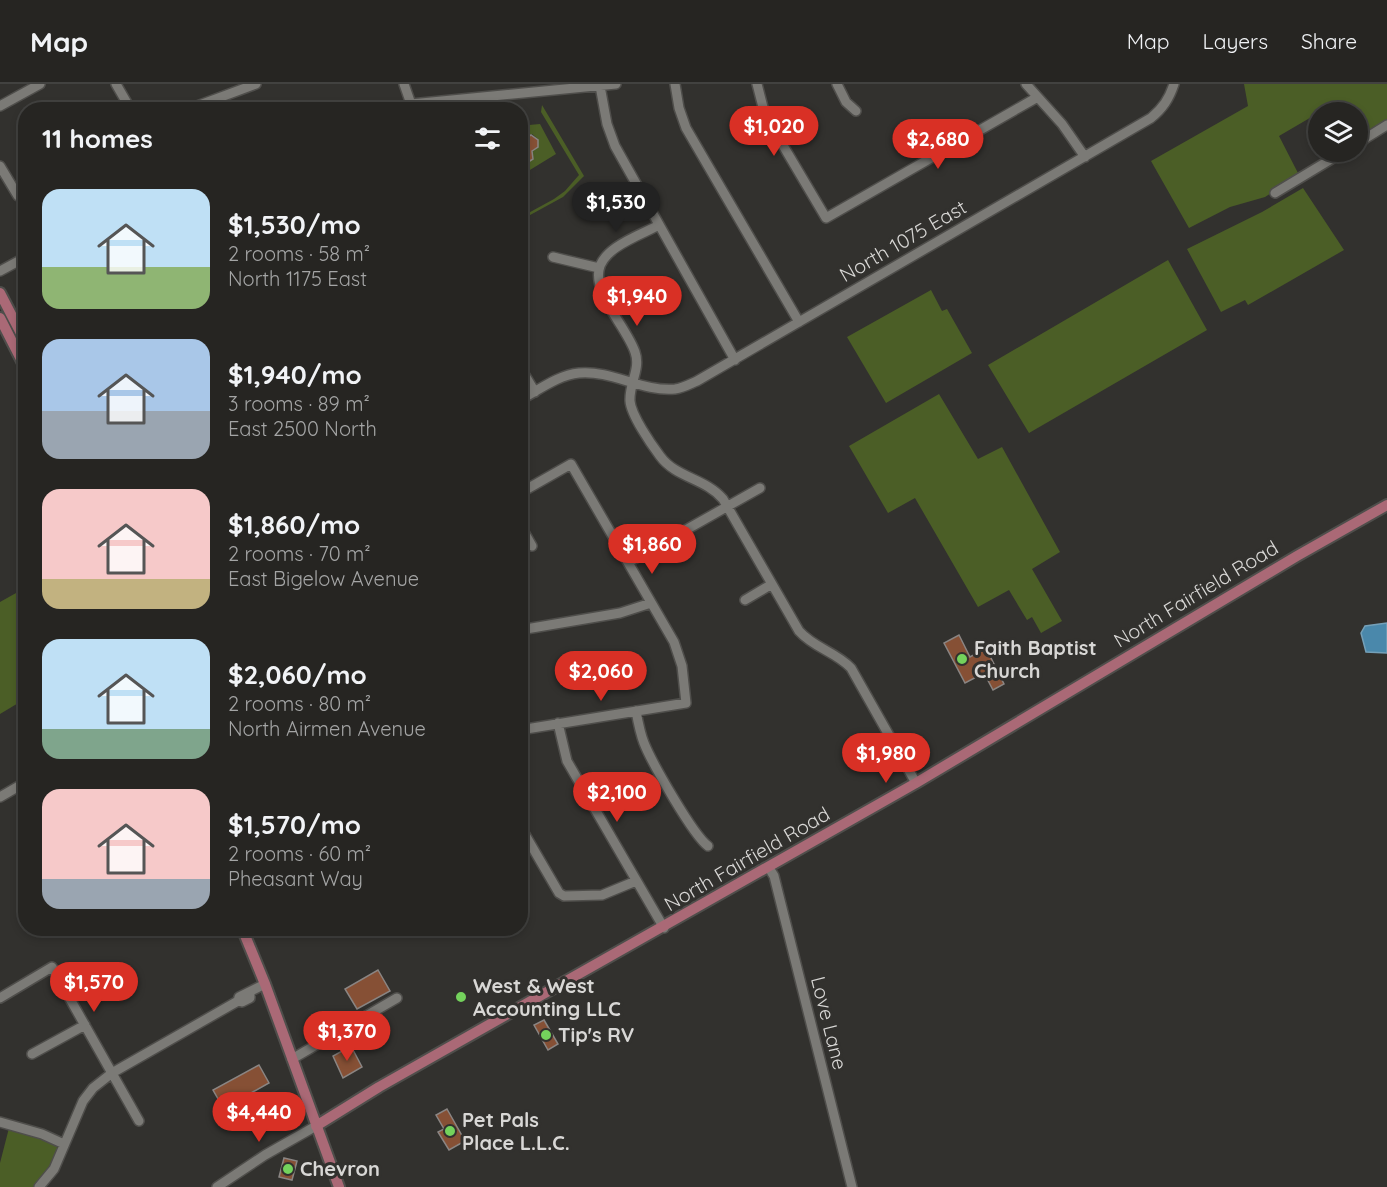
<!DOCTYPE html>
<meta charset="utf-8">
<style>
:root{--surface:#262522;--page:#2e2d2a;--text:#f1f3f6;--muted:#a4a5a5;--line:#424240;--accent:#d93025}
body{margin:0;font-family:Quicksand,sans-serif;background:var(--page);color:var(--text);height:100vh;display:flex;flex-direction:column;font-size:22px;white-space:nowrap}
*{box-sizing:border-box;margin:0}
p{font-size:20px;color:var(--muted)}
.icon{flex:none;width:33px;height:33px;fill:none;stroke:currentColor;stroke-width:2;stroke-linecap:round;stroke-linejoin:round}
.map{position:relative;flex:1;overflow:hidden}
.side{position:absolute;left:18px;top:18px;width:510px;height:834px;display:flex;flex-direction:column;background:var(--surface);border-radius:24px;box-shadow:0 3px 9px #0003,0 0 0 2px var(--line)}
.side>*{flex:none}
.controls{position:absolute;left:1308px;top:18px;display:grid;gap:12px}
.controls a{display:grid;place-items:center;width:60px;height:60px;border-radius:50%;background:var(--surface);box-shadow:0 3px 9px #0003,0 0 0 2px var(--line);font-size:30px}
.price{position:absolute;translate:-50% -51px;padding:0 14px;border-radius:21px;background:var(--accent);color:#fff;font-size:20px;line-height:39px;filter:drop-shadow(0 2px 3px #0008)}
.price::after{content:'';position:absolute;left:50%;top:36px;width:18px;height:14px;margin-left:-9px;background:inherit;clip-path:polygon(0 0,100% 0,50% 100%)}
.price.on{background:#222;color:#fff}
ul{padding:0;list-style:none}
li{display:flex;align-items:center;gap:18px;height:150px;padding:0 24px}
li span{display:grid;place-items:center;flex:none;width:168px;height:120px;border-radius:18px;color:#555}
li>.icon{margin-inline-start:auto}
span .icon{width:72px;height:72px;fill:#fffc;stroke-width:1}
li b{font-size:26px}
h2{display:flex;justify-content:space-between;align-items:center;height:72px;padding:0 24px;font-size:26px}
header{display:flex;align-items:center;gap:36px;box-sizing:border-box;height:84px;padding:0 30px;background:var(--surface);border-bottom:2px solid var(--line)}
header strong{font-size:28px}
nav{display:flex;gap:33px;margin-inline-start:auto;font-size:21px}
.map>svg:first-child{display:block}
</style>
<header>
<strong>Map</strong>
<nav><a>Map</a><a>Layers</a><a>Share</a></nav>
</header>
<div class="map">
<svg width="1387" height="1103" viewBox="0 0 1387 1103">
<rect width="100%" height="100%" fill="#32312e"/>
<!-- green -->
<path fill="#4b5e26" d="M 1244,0 L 1387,0 L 1387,35 L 1358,53 L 1358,28 L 1337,28 L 1332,21 L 1279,52 L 1299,91 L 1265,113 L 1230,123 L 1189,144 L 1151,77 L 1248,22 Z
M 542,21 L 584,92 L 563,113 L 521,136 L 521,133 L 554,115 L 565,107 L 579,91 L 541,28 Z
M 527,39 L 529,41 L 540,40 L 556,70 L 525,89 L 521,82 L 533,75 L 532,67 L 538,63 L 538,55 L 532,50 L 524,54 L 521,50 L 520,43 Z
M 1303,104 L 1344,166 L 1248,221 L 1245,216 L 1221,228 L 1187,165 L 1262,128 Z
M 1168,176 L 1207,246 L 1029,349 L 988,281 Z
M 931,206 L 942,227 L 947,225 L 972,269 L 886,319 L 847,253 Z
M 939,310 L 978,375 L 1002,363 L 1060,468 L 1032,485 L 1062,537 L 1041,549 L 1032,533 L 1027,536 L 1009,506 L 978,523 L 915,414 L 888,429 L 849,362 Z
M 25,504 L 25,615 L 0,630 L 0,518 Z
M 9,1044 L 39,1052 L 58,1063 L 51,1082 L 34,1103 L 0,1103 L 0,1079 Z"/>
<!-- water -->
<path fill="#4a88ab" stroke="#75a0b8" stroke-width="1.5" d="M 1387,539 L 1387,569 L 1366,568 L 1361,549 L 1365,542 Z"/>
<!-- building -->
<path fill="#865035" stroke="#8a8583" stroke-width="1.5" d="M 520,51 L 524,55 L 531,51 L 538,56 L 538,63 L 532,67 L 533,75 L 522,82 Z
M 959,551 L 970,573 L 986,564 L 1004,600 L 993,606 L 984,589 L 965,599 L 944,559 Z
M 378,886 L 390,907 L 357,925 L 345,905 Z
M 544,936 L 558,960 L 548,966 L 534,941 Z
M 351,962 L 362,983 L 343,994 L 333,972 Z
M 259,981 L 269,999 L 242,1014 L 240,1010 L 221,1020 L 213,1006 Z
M 447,1025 L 465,1057 L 449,1066 L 438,1048 L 444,1045 L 436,1031 Z
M 284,1074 L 297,1077 L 292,1096 L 279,1093 Z"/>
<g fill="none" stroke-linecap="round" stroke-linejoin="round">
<!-- minor casing -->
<g stroke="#4f4e4b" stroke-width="12">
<path id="minor" d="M 116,0 L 131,26
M 404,0 L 411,20
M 675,0 L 679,24 L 686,44 L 799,238
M 757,0 L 765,31 L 826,134 L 1036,14
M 837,0 L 846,18 L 856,27
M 1026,0 L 1062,40 L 1085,73
M 600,2 L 607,40 L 615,62 L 735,276
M 0,22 L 40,0
M 186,26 L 256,0
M 384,26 L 411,20 L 616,0
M 1358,59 L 1387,41
M 0,82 L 18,112 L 26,107
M 1275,109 L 1343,68
M 659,141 C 641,151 603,163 599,186 C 594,211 627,244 635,268 C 641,285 629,299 630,317 C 631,331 651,360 660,372 C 676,394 705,394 723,415 L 799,547 C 814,564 836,568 851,584 L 916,699
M 553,173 L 599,184
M 0,187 L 26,173
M 520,283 L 535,308
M 520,316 C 539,306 558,291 579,289 C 612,286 642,308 675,305 C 683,304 690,300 697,297 L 1151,34 C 1163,24 1169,15 1174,0
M 520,409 L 571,380 L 674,558 L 682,582 L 686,619 L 520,646
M 520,441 L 532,462
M 629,478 L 760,404
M 745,516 L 772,500
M 520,546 L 620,529 L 651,519
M 636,627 C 638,638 640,649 644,659 C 652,679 693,751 708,762
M 558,639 L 567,677 L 664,844
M 0,713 L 26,698
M 520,742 L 559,809 L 564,812 L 602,811 L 636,797
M 769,784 L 774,792 L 852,1103
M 250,909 L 250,914 L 242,918 L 238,917 L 239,913 L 265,900
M 0,914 L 52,883 L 139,1037
M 32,970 L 85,941
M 292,975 L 397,914
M 0,1038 L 42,1050 L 64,1060
M 39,1103 L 54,1085 L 83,1017 L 93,1004 L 112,989 L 238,917
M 217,1103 L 265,1071 L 316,1042"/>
</g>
<!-- major casing -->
<g stroke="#4f4e4b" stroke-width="14">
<path id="major" d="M 0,209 L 26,259
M 0,234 L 26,285
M 242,844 L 265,900 L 339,1103
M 316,1042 L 379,1003 L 916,699 L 1297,472 L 1387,421"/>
</g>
<!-- minor -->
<use href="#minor" stroke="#7b7a76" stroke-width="9"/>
<!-- major -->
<use href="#major" stroke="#aa6976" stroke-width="10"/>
</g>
<!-- markers -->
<g fill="#74d25c" stroke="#32312e" stroke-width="2">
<circle cx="962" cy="575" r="6"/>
<circle cx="461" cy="913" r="6"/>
<circle cx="546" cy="951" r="6"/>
<circle cx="450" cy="1047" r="6"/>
<circle cx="288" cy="1085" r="6"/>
</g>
<g text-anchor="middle" stroke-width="6" stroke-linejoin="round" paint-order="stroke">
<!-- street labels -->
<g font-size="20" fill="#d8d7d5" stroke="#32312e">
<text transform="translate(903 157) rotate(-30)" y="7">North 1075 East</text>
<text transform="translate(1196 510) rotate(-31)" y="7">North Fairfield Road</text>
<text transform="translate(747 775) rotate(-30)" y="7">North Fairfield Road</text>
<text transform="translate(829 939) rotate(76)" y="7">Love Lane</text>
</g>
<!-- poi labels -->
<g font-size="20" font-weight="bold" fill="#d8d7d5" stroke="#32312e" text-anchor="start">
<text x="974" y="571">Faith Baptist<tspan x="974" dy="23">Church</tspan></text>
<text x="473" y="909">West &amp; West<tspan x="473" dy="23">Accounting LLC</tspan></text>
<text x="558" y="958">Tip's RV</text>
<text x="462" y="1043">Pet Pals<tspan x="462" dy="23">Place L.L.C.</tspan></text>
<text x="300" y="1092">Chevron</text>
</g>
</g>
</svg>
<div class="controls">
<a><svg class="icon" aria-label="layers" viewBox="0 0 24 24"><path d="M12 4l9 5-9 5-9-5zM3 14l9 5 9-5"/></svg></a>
</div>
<b class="price" style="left:774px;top:73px">$1,020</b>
<b class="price" style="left:938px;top:86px">$2,680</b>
<b class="price on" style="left:616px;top:149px">$1,530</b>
<b class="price" style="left:637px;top:243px">$1,940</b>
<b class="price" style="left:652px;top:491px">$1,860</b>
<b class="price" style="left:601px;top:618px">$2,060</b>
<b class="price" style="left:886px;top:700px">$1,980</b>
<b class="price" style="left:617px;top:739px">$2,100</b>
<b class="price" style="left:94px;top:929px">$1,570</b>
<b class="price" style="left:347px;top:978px">$1,370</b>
<b class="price" style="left:259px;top:1059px">$4,440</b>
<section class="side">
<h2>11 homes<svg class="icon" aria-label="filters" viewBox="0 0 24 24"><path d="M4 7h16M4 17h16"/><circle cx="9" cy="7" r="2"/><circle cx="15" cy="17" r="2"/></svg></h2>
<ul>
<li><span style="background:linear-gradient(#bfe0f5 65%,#8fb573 0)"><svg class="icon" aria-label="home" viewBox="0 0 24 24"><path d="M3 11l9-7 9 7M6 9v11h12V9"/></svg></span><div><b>$1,530/mo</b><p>2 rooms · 58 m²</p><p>North 1175 East</p></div></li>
<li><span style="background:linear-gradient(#a9c7e8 60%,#9aa5b1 0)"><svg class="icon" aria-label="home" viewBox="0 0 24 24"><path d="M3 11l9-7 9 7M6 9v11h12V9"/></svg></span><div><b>$1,940/mo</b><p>3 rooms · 89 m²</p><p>East 2500 North</p></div></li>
<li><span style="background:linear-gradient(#f6c9c9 75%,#c2b280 0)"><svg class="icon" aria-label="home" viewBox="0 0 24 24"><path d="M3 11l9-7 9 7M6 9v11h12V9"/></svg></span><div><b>$1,860/mo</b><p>2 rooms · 70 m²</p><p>East Bigelow Avenue</p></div></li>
<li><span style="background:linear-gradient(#bfe0f5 75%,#7fa58c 0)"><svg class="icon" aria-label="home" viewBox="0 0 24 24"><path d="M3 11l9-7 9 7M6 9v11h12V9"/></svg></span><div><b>$2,060/mo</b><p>2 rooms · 80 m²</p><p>North Airmen Avenue</p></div></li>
<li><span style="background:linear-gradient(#f6c9c9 75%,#9aa5b1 0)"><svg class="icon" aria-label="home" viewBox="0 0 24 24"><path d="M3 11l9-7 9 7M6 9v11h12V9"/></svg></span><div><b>$1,570/mo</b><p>2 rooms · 60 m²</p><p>Pheasant Way</p></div></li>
</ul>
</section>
</div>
